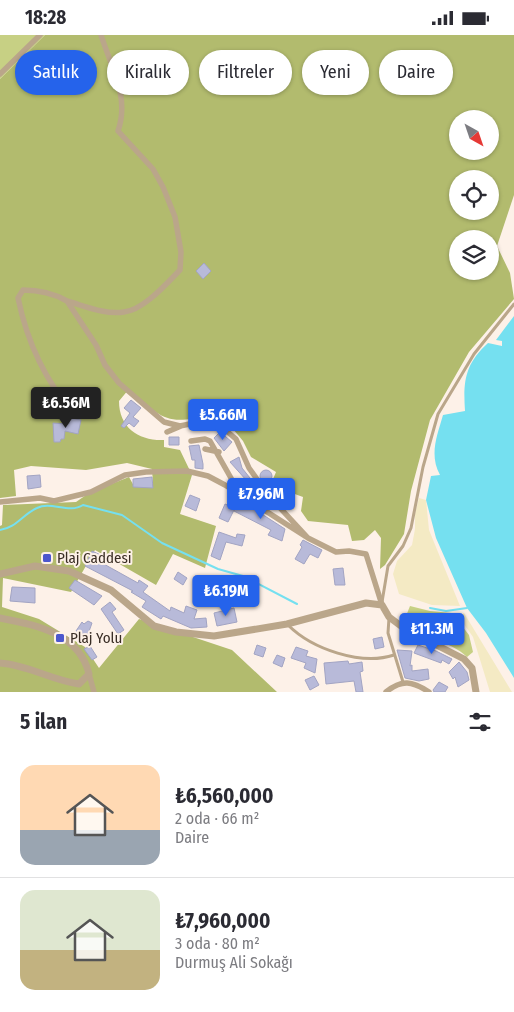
<!DOCTYPE html>
<html lang="tr">
<meta charset="utf-8">
<style>
:root{--surface:#fff;--page:#f2f2f3;--text:#2b2b33;--muted:#7c7c81;--line:#e1e1e2;--accent:#2563eb}
body{margin:0;font-family:"Fira Sans Condensed",sans-serif;background:var(--page);color:var(--text);height:100vh;display:flex;flex-direction:column;font-size:19px;white-space:nowrap}
*{box-sizing:border-box;margin:0}
p{font-size:16px;color:var(--muted)}
.icon{flex:none;width:28px;height:28px;fill:none;stroke:currentColor;stroke-width:2;stroke-linecap:round;stroke-linejoin:round}
.map{position:relative;height:657px;overflow:hidden}
.details{display:flex;flex-direction:column;background:var(--surface);flex:1}
.details>*{flex:none}
.top-card{position:absolute;left:15px;top:15px;width:485px;height:45px;display:flex;gap:10px}
.needle{width:32px;rotate:140deg}
.fabs{position:absolute;left:449px;top:75px;display:grid;gap:10px}
.fabs a{display:grid;place-items:center;width:50px;height:50px;border-radius:50%;background:var(--surface);box-shadow:0 1px 4px #0004;font-size:25px}
.price{position:absolute;translate:-50% -42px;padding:0 11px;border-radius:5px;background:var(--accent);color:#fff;font-size:16px;line-height:32px;filter:drop-shadow(0 1px 2px #0008)}
.price::after{content:'';position:absolute;left:50%;top:30px;width:15px;height:11px;margin-left:-8px;background:inherit;clip-path:polygon(0 0,100% 0,50% 100%)}
.price.active{background:#222;color:#fff}
ul{padding:0;list-style:none}
li{display:flex;align-items:center;gap:15px;height:125px;padding:0 20px}
li+li{border-top:1px solid var(--line)}
li span{display:grid;place-items:center;flex:none;width:140px;height:100px;border-radius:15px;color:#555}
li>.icon{margin-inline-start:auto}
span .icon{width:60px;height:60px;fill:#fffc;stroke-width:1}
li b{font-size:21px}
h2{display:flex;justify-content:space-between;align-items:center;height:60px;padding:0 20px;font-size:21px}
.pill{padding:0 18px;border-radius:22px;background:var(--surface);box-shadow:0 1px 4px #0004;font-size:18px;line-height:45px}
.pill.active{background:var(--accent);color:#fff}
.status{display:flex;justify-content:space-between;align-items:center;height:35px;padding:0 25px;background:var(--surface);direction:ltr}
.status svg{height:14px;fill:currentColor}
.map>svg:first-child{display:block}
</style>
<div class="status"><b>18:28</b><svg viewBox="0 0 49 12"><path d="M0 12V9h3v3zM5 12V6h3v6zM10 12V3h3v9zM15 12V0h3v12zM26 1h20v11H26zM47 4h2v5h-2z"/></svg></div>
<div class="map">
<svg width="514" height="657" viewBox="0 0 514 657">
<rect width="100%" height="100%" fill="#fdf1e8"/>
<!-- green -->
<path fill="#c7d084" d="M 0,0 L 45,0 L 0,44 Z
M 410,571 L 430,576 L 452,578 L 469,600 L 473,617 L 467,622 C 450,605 421,604 404,586 Z"/>
<!-- forest -->
<path fill="#b2bb6e" fill-rule="evenodd" d="M 45,0 L 514,0 L 514,160 L 497,211 L 510,238 L 514,264 L 469,317 L 430,385 L 411,456 L 404,499 L 385,530 L 380,534 L 381,503 L 375,495 L 364,505 L 352,506 L 348,490 L 308,486 L 301,476 L 303,462 L 292,458 L 283,461 L 271,449 L 276,437 L 251,422 L 243,406 L 233,394 L 211,379 C 167,392 161,383 129,354 L 119,366 C 119,393 139,406 164,405 L 164,412 L 180,415 L 192,440 L 180,479 L 216,491 L 205,533 L 173,519 L 156,550 L 95,515 L 71,557 L 3,543 L 2,572 L 39,584 L 85,612 L 99,633 L 139,584 L 232,615 L 277,657 L 0,657 L 0,491 L 2,490 L 3,470 L 76,467 L 89,458 L 129,442 L 134,451 L 153,449 L 152,434 L 127,428 L 86,435 L 31,431 L 14,435 L 16,461 L 0,463 L 0,44 ZM 458,84 L 490,84 L 490,116 L 458,116 ZM 458,144 L 490,144 L 490,176 L 458,176 ZM 458,204 L 490,204 L 490,236 L 458,236 Z"/>
<!-- sand -->
<path fill="#f4eac4" d="M 419,463 L 426,465 L 429,495 L 460,571 L 432,570 L 399,559 L 393,539 L 397,526 L 412,510 L 415,494 L 415,479 Z
M 464,578 L 512,657 L 490,657 L 473,602 L 459,582 Z"/>
<!-- water -->
<path fill="#75e0f0" d="M 514,281 L 514,643 L 486,598 L 467,573 L 436,503 L 426,465 L 431,441 L 440,440 C 429,420 437,401 443,380 L 465,376 C 463,346 465,329 488,308 L 502,311 L 502,306 L 496,305 Z"/>
<g fill="none" stroke-linecap="round" stroke-linejoin="round">
<!-- stream -->
<path stroke="#75e0f0" stroke-width="2" d="M 0,495 C 16,493 23,479 37,473 C 51,466 69,479 83,470 L 122,480 L 162,508 L 218,534 L 243,541 L 297,569
M 430,573 L 446,576 L 467,573"/>
</g>
<!-- building -->
<path fill="#b8bad9" stroke="#a2a4c3" d="M 204,228 L 211,236 L 203,244 L 196,236 Z
M 72,354 L 80,367 L 74,371 L 64,358 Z
M 131,365 L 141,373 L 133,382 L 139,386 L 134,392 L 129,388 L 124,393 L 121,391 L 130,378 L 124,373 Z
M 70,383 L 81,385 L 78,399 L 65,396 L 64,404 L 61,404 L 60,407 L 54,407 L 53,388 L 69,389 Z
M 220,397 L 232,407 L 224,416 L 214,403 Z
M 169,402 L 179,402 L 179,410 L 169,410 Z
M 199,410 L 203,429 L 203,434 L 195,433 L 195,425 L 192,425 L 189,411 Z
M 239,422 L 242,433 L 250,443 L 247,446 L 230,427 Z
M260 441a6 6 0 1 1 12 0a6 6 0 1 1-12 0Z
M 40,440 L 41,452 L 28,454 L 27,441 Z
M 152,442 L 153,453 L 133,452 L 133,444 Z
M 190,460 L 200,464 L 196,476 L 185,471 Z
M 240,465 L 285,494 L 282,506 L 268,500 L 271,495 L 234,476 Z
M 225,469 L 235,473 L 228,487 L 219,483 Z
M 219,497 L 236,503 L 237,499 L 245,500 L 242,511 L 226,507 L 220,525 L 211,521 Z
M 303,505 L 322,515 L 318,523 L 310,519 L 304,529 L 295,524 L 302,512 L 300,510 Z
M 92,516 L 105,522 L 102,528 L 138,548 L 139,545 L 148,551 L 143,557 L 170,576 L 171,572 L 184,578 L 186,571 L 197,575 L 194,584 L 206,583 L 207,592 L 191,593 L 163,581 L 161,584 L 142,572 L 146,566 L 131,557 L 133,556 L 85,531 Z
M 343,533 L 345,550 L 335,550 L 333,534 Z
M 178,537 L 187,543 L 183,550 L 174,544 Z
M 212,544 L 220,550 L 213,560 L 204,554 Z
M 75,545 L 102,561 L 94,570 L 69,553 Z
M 12,552 L 35,553 L 35,568 L 10,566 Z
M 110,567 L 116,574 L 112,577 L 124,595 L 118,599 L 101,574 Z
M 234,573 L 237,587 L 217,591 L 214,578 Z
M 88,586 L 92,588 L 87,602 L 76,596 L 82,587 L 84,589 Z
M 382,602 L 384,612 L 375,614 L 373,604 Z
M 257,610 L 266,613 L 263,622 L 254,619 Z
M 418,610 L 436,616 L 452,624 L 449,629 L 442,625 L 441,628 L 414,618 Z
M 90,611 L 97,622 L 92,625 L 84,614 Z
M 296,612 L 308,616 L 306,621 L 317,624 L 315,638 L 304,633 L 306,628 L 291,623 Z
M 397,615 L 412,616 L 410,631 L 412,630 L 412,636 L 428,634 L 429,644 L 419,646 L 405,643 Z
M 277,620 L 285,623 L 282,632 L 273,628 Z
M 348,626 L 349,629 L 362,627 L 363,636 L 360,637 L 363,657 L 356,657 L 354,646 L 326,649 L 324,628 Z
M 459,627 L 467,637 L 469,645 L 458,652 L 455,642 L 453,644 L 449,637 Z
M 314,641 L 319,650 L 310,655 L 305,645 Z
M 439,647 L 448,652 L 445,657 L 434,657 L 433,655 Z"/>
<g fill="none" stroke-linecap="round" stroke-linejoin="round">
<!-- service -->
<path stroke="#baa68a" stroke-width="3" d="M 382,567 L 388,531 L 403,511 L 411,493 L 423,432 L 438,379 L 474,319 L 514,269
M 389,583 L 388,598 L 403,647
M 288,590 C 312,614 361,631 394,620"/>
<!-- minor -->
<path stroke="#baa68a" stroke-width="5.5" d="M 101,0 C 111,32 130,62 118,96 L 153,134 L 163,152 L 175,182 L 181,217 L 180,235 C 167,248 144,275 124,277 C 105,280 85,271 67,266 L 96,310 L 105,330 L 119,348 L 164,387 L 180,391 L 204,386 L 223,393 L 236,404 L 249,433 L 269,461 L 308,503
M 0,39 L 40,0
M 67,266 C 53,258 39,255 23,255 L 18,263 C 27,306 45,346 74,378
M 167,397 L 181,391
M 191,406 L 205,404 L 210,406 L 240,459
M 205,414 L 219,417
M 0,467 L 40,463 L 54,466 L 91,457 L 125,440 L 146,437 L 187,436 L 208,441 L 225,450 L 308,503 L 336,517 L 349,516 L 366,519 L 382,570
M 89,639 L 94,657
M 386,657 C 402,644 412,646 429,657"/>
<!-- tertiary -->
<path stroke="#baa68a" stroke-width="7" d="M 0,539 L 35,531 L 69,536 L 111,555 L 154,591 L 176,597 L 214,601 L 287,589 L 366,568 L 382,570 L 389,582 L 405,594 L 464,624 L 472,633 L 476,657
M 0,583 C 36,590 79,598 89,639 L 79,649 C 51,645 28,630 0,628"/>
</g>
<!-- markers -->
<g fill="#4c57cd" stroke="#fdf1e8" stroke-width="2">
<rect x="42" y="518" width="10" height="10" rx="2.5"/>
<rect x="55" y="598" width="10" height="10" rx="2.5"/>
</g>
<g text-anchor="middle" stroke-width="4" stroke-linejoin="round" paint-order="stroke">
<!-- poi labels -->
<g font-size="15" fill="#392d25" stroke="#fdf1e8" text-anchor="start">
<text x="57" y="528">Plaj Caddesi</text>
<text x="70" y="608">Plaj Yolu</text>
</g>
</g>
</svg>
<div class="fabs">
<a><svg class="needle" viewBox="-14 -14 28 28"><path d="M0-13l5 13h-10z" fill="#e53935"/><path d="M0 13l5-13h-10z" fill="#7c7c81"/></svg></a>
<a><svg class="icon" aria-label="locate" viewBox="0 0 24 24"><circle cx="12" cy="12" r="6"/><path d="M12 2v4M12 18v4M2 12h4M18 12h4"/></svg></a>
<a><svg class="icon" aria-label="layers" viewBox="0 0 24 24"><path d="M12 4l9 5-9 5-9-5zM3 14l9 5 9-5"/></svg></a>
</div>
<b class="price active" style="left:66px;top:394px">₺6.56M</b>
<b class="price" style="left:223px;top:406px">₺5.66M</b>
<b class="price" style="left:261px;top:485px">₺7.96M</b>
<b class="price" style="left:226px;top:582px">₺6.19M</b>
<b class="price" style="left:432px;top:620px">₺11.3M</b>
<div class="top-card">
<a class="pill active">Satılık</a>
<a class="pill">Kiralık</a>
<a class="pill">Filtreler</a>
<a class="pill">Yeni</a>
<a class="pill">Daire</a>
</div>
</div>
<section class="details">
<h2>5 ilan<svg class="icon" aria-label="filters" viewBox="0 0 24 24"><path d="M4 7h16M4 17h16"/><circle cx="9" cy="7" r="2"/><circle cx="15" cy="17" r="2"/></svg></h2>
<ul>
<li><span style="background:linear-gradient(#ffd9b3 65%,#9aa5b1 0)"><svg class="icon" aria-label="home" viewBox="0 0 24 24"><path d="M3 11l9-7 9 7M6 9v11h12V9"/></svg></span><div><b>₺6,560,000</b><p>2 oda · 66 m²</p><p>Daire</p></div></li>
<li><span style="background:linear-gradient(#dfe7d0 60%,#c2b280 0)"><svg class="icon" aria-label="home" viewBox="0 0 24 24"><path d="M3 11l9-7 9 7M6 9v11h12V9"/></svg></span><div><b>₺7,960,000</b><p>3 oda · 80 m²</p><p>Durmuş Ali Sokağı</p></div></li>
</ul>
</section>
